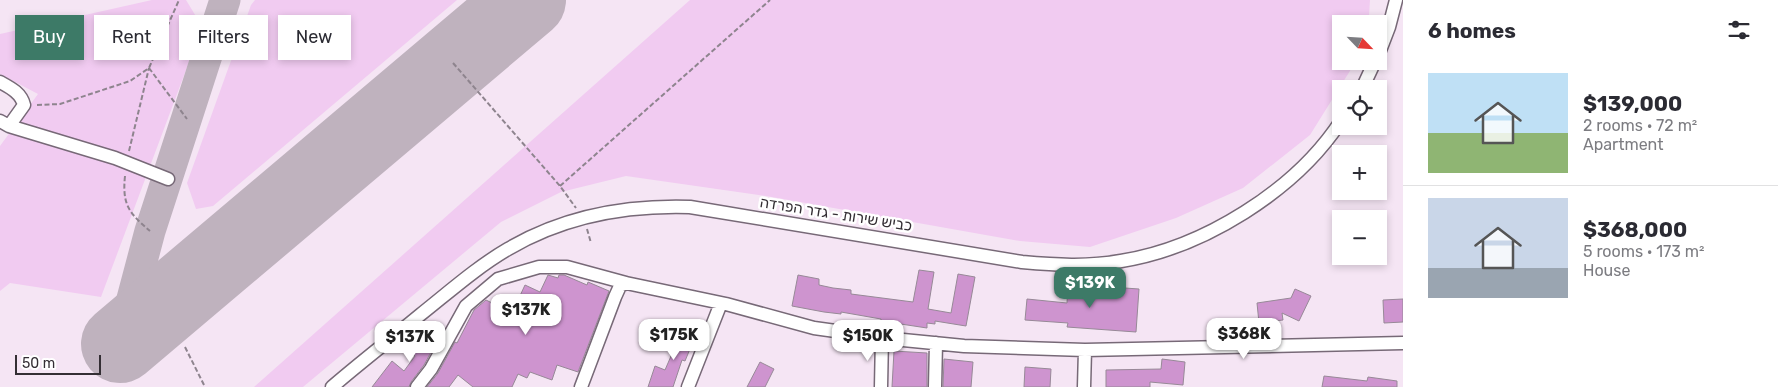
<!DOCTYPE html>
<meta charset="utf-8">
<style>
:root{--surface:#fff;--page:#f2f2f3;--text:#2b2b33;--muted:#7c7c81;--line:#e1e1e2;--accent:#3d7a67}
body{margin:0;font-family:Rubik,"Noto Sans Hebrew",sans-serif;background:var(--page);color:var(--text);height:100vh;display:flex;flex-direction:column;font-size:19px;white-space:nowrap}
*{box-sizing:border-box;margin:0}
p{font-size:16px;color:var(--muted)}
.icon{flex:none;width:28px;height:28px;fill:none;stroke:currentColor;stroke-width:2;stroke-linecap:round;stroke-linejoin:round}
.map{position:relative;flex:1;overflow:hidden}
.drawer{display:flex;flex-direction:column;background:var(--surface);width:375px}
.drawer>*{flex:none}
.hud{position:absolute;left:15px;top:15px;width:475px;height:45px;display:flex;gap:10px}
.needle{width:32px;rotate:115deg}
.buttons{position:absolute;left:1332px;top:15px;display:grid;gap:10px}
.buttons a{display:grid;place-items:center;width:55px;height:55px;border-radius:0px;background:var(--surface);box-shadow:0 2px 8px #0003;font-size:25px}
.scale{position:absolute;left:15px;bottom:12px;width:86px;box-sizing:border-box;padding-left:5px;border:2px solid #342e34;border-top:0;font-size:14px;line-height:18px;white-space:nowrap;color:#342e34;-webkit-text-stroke:4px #fff;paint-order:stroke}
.price{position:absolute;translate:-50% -42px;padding:0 11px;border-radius:10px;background:#fff;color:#222;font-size:16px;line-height:32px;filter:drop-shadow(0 1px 2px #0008)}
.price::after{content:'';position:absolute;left:50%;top:30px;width:15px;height:11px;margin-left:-8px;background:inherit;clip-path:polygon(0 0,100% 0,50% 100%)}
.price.on{background:var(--accent);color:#fff}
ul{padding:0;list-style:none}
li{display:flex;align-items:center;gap:15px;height:125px;padding:0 25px}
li+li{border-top:1px solid var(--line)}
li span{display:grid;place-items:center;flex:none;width:140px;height:100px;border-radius:0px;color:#555}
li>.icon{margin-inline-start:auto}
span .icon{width:60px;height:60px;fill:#fffc;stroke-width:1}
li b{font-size:21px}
h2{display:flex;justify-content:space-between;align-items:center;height:60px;padding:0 25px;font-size:21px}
.chip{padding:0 18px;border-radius:0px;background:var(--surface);box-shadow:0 2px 8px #0003;font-size:18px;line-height:45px}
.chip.on{background:var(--accent);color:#fff}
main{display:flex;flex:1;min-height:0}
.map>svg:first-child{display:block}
</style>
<main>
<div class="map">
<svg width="1403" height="387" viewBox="0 0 1403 387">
<rect width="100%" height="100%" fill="#f5e5f4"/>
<!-- green -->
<path fill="#f1cbf1" d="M 152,0 L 186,0 L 197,18 L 198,38 L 101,297 L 10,283 L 0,291 L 0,146 L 38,94 L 0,74 L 0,34 Z
M 255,0 L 457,0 L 213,206 L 196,209 L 187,183 L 251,5 Z
M 690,0 L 1370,0 L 1369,16 L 1367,24 L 1341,24 L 1341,61 L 1355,61 L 1353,66 L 1310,135 L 1243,188 L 1176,218 L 1090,247 L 1020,241 L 766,196 L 626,176 L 561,192 L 501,222 L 303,387 L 254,387 Z"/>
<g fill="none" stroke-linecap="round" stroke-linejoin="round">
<!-- taxiway -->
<path stroke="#bfb2be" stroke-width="31" d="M 120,344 L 150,231 L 225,0"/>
<!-- runway -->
<path stroke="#bfb2be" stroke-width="78" d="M 120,344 L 527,0"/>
</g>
<!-- building -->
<path fill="#ce94cf" stroke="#978997" d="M 919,270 L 934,272 L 928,309 L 951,313 L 958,274 L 975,277 L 966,326 L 935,321 L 935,324 L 927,323 L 927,328 L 881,321 L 881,319 L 841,312 L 841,314 L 824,312 L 792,306 L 798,275 L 819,279 L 819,285 L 833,288 L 851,290 L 851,294 L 913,302 Z
M 548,275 L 558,278 L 559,275 L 564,275 L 587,285 L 588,282 L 609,291 L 578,372 L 557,365 L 552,380 L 530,372 L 527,378 L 518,374 L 512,387 L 473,387 L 458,375 L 449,387 L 427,387 L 438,373 L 455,342 L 457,343 L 474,310 L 486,300 L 512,313 L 525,285 L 540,292 Z
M 1068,284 L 1139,289 L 1136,332 L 1067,327 L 1068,323 L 1025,320 L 1027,299 L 1067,303 Z
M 1295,289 L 1311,296 L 1299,321 L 1282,313 L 1283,320 L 1259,323 L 1257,303 L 1291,298 Z
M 1403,299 L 1403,322 L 1384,323 L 1383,300 Z
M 431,326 L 441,334 L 424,365 L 411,382 L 409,387 L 372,387 L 392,361 L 404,371 L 415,356 L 410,352 Z
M 684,326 L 697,332 L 685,361 L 682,360 L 673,387 L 648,387 L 655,366 L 665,370 Z
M 894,351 L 927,353 L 927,387 L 892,387 Z
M 944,359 L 973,362 L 971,387 L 943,387 Z
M 1162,359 L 1185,362 L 1183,385 L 1150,382 L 1150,387 L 1106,387 L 1106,370 L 1161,369 Z
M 760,362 L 774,369 L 765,387 L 747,387 Z
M 1025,367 L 1051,369 L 1050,387 L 1024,387 Z
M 1324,376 L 1367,381 L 1368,377 L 1397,381 L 1397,387 L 1322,387 Z"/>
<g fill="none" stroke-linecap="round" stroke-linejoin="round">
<!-- minor casing -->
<g stroke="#776977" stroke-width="15">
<path id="minor" d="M 1379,53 L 1389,27 L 1396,0
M 0,82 C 11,88 21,93 24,105 L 9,126
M 1362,89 L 1375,61
M 0,121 L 9,126 L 115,158 L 168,179
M 332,387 C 361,362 391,339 420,315 C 449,292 477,267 508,249 C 564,216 626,205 690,207 L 1022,262 C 1055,265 1088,267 1121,261 C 1203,248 1295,191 1341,121
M 417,387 L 431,369 L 466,306 L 498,279 L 539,267 L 567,267 L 626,283
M 581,387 L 615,297 L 620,286 L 626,283 L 726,304 L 814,328 L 893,339 L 964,346 L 1085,350 L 1403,343
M 688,387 L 721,303
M 881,387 L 882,337
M 935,387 L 936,343
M 1084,387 L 1085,350"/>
</g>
<!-- path -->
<path stroke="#8e848e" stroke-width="2" stroke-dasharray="5 2.5" stroke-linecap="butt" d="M 453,63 L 560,186 L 576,208
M 149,68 L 187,119
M 37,105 L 60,104 L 130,81 L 149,68 L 179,0
M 129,151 L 149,68
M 125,176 C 122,205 129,213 150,231
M 560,186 L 770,0
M 587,229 L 591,243
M 185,347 L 205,387"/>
<!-- minor -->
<use href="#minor" stroke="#fff" stroke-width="12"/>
</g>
<g text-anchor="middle" stroke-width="5" stroke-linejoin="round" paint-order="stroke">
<!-- street labels -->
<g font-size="15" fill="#342e34" stroke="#fff">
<text transform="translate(836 214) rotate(9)" y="5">כביש שירות - גדר הפרדה</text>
</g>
</g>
</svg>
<div class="buttons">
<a><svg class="needle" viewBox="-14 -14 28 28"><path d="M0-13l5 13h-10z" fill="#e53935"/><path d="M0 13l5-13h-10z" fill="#7c7c81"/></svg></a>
<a><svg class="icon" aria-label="locate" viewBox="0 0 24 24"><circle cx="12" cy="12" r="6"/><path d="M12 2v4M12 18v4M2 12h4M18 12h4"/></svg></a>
<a>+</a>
<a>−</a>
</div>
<div class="scale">50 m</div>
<b class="price on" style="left:1090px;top:309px">$139K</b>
<b class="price" style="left:526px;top:336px">$137K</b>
<b class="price" style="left:1244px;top:360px">$368K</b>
<b class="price" style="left:674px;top:361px">$175K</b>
<b class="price" style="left:868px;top:362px">$150K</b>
<b class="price" style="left:410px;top:363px">$137K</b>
<div class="hud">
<a class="chip on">Buy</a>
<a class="chip">Rent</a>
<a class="chip">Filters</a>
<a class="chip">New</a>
</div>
</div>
<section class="drawer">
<h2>6 homes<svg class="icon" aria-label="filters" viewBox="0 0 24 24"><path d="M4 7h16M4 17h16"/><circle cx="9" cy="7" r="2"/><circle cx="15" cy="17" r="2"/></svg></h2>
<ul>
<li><span style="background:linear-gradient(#bfe0f5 60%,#8fb573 0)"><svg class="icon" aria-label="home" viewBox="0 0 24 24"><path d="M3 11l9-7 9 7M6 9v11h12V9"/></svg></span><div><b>$139,000</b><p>2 rooms · 72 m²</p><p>Apartment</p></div></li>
<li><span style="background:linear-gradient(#c9d6e8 70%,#9aa5b1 0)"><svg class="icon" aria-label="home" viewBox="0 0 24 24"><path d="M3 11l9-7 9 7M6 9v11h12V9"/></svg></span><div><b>$368,000</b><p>5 rooms · 173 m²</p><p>House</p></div></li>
</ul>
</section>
</main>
